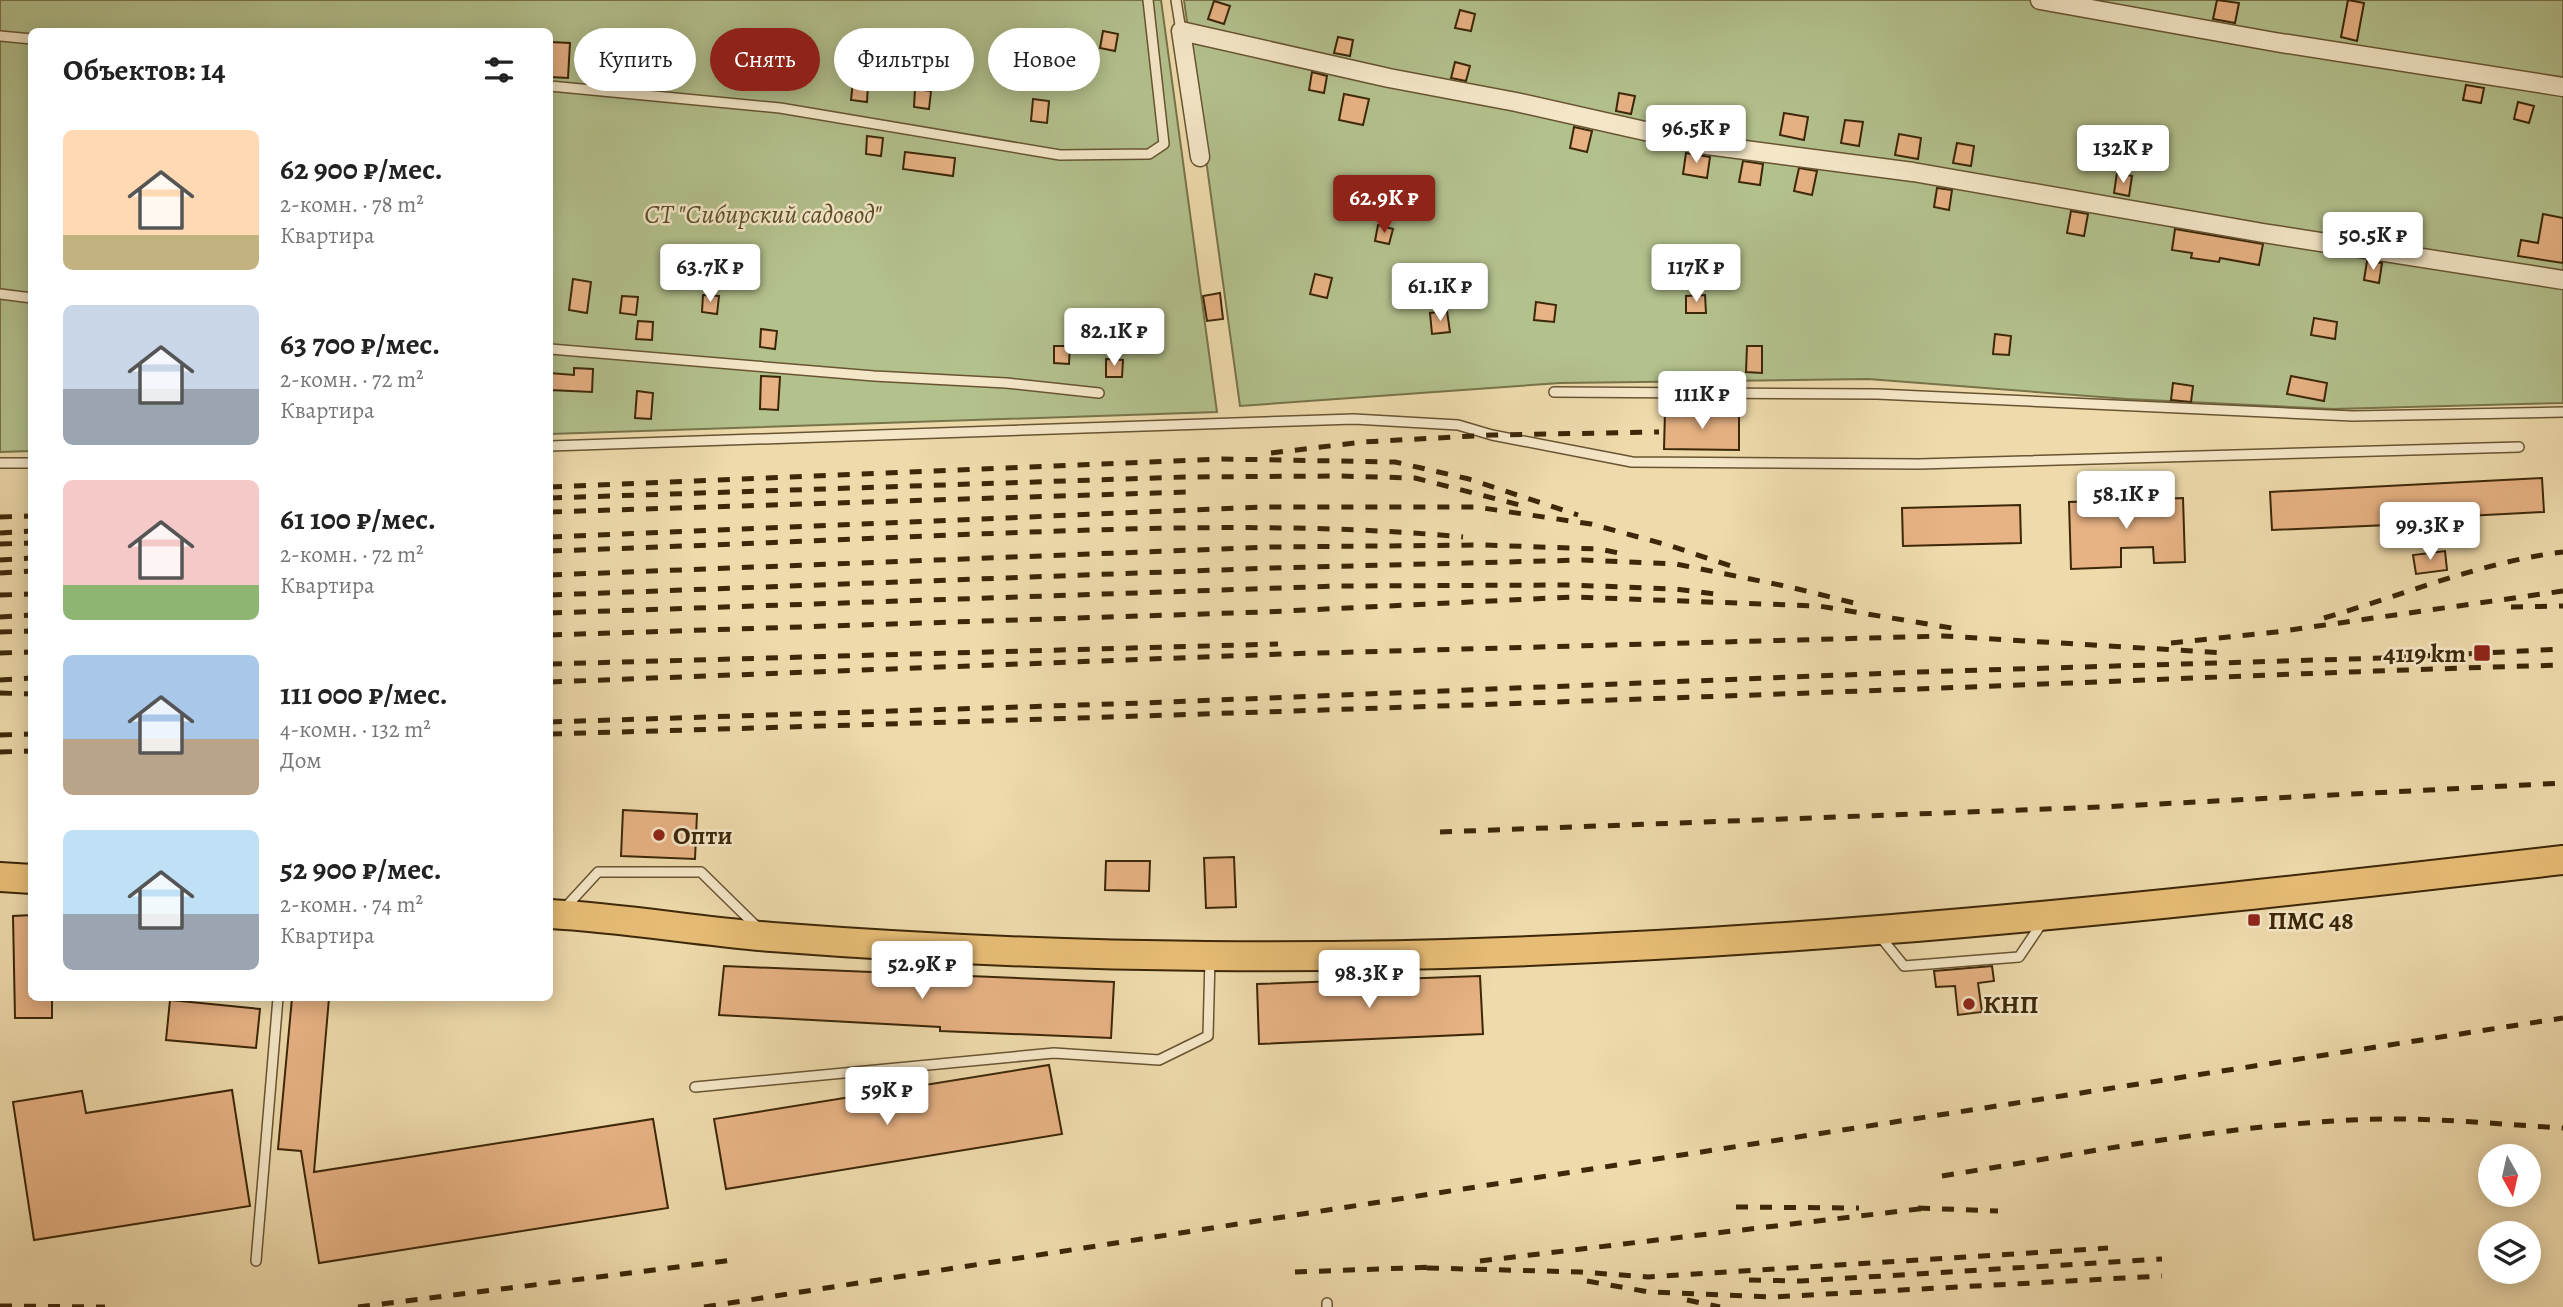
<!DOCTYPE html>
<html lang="ru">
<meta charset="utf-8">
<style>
:root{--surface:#fff;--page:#f2f2f2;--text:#222;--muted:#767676;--accent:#8f2418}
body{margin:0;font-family:Alegreya,serif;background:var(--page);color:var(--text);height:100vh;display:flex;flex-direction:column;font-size:26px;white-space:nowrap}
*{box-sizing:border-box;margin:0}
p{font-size:23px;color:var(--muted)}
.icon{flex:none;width:38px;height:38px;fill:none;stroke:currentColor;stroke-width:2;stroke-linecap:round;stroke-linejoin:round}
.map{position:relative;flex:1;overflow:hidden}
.side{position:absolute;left:28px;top:28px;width:525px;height:973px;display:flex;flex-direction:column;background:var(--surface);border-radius:10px;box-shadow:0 4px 18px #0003}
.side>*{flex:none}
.top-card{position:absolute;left:574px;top:28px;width:665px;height:63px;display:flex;gap:14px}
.needle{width:46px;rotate:172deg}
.tools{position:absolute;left:2478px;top:1144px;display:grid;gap:14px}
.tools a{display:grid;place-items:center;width:63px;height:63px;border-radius:50%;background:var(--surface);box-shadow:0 4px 18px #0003;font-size:35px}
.price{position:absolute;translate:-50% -60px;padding:0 16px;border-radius:7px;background:#fff;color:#222;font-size:23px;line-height:46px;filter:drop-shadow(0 2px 4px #0008)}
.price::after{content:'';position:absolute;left:50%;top:42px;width:21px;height:16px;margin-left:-10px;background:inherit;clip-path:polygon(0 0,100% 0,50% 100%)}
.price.current{background:var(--accent);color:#fff}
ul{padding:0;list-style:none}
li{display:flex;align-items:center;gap:21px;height:175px;padding:0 35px}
li span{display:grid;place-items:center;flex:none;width:196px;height:140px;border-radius:10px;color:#555}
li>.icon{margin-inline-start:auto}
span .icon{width:84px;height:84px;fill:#fffc;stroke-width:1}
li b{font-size:30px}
h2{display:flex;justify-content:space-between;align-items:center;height:84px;padding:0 35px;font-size:30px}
.tag{padding:0 24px;border-radius:32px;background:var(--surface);box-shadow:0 4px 18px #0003;font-size:24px;line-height:63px}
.tag.current{background:var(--accent);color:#fff}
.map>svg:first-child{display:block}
</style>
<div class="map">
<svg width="2563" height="1307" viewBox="0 0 2563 1307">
<rect width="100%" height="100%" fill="#eedaab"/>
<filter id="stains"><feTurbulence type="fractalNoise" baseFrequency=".00286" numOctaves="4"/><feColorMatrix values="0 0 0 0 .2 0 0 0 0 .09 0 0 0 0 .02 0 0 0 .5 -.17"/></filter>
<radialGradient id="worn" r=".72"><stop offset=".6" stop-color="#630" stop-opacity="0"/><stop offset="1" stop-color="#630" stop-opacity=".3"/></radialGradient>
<!-- green -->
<path fill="#b3c18d" stroke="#78744a" stroke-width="2" d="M 0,0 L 1161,0 L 1217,412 L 550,434 L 550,32 L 32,32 L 31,451 L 0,452 Z
M 1184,0 L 2563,0 L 2563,403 L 2333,409 L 2127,399 L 1868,379 L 1560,383 L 1240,406 Z"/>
<!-- building -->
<path fill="#e7b284" stroke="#3c2708" stroke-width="2" d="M 2217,0 L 2239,3 L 2235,23 L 2213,19 Z
M 2348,0 L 2364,3 L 2357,41 L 2341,37 Z
M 1214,1 L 1230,6 L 1224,24 L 1208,19 Z
M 1460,10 L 1475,14 L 1471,31 L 1455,28 Z
M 1103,31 L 1118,34 L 1115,51 L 1100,48 Z
M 1338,37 L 1353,40 L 1350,56 L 1334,53 Z
M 551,42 L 570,43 L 568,78 L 550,77 Z
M 1455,62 L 1470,66 L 1466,81 L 1451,78 Z
M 1312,72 L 1327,76 L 1324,93 L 1309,90 Z
M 853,82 L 868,84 L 867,102 L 851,100 Z
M 2466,85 L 2484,88 L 2481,103 L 2463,100 Z
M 915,89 L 931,91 L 929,109 L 914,107 Z
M 1619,93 L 1635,96 L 1631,114 L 1616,111 Z
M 1344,94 L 1369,99 L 1363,125 L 1339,120 Z
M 1033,99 L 1049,101 L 1047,123 L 1031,121 Z
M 2518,102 L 2534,106 L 2529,123 L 2514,119 Z
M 1784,113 L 1808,117 L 1804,140 L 1780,135 Z
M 1845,120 L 1863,122 L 1859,146 L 1841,143 Z
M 1574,127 L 1592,131 L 1587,152 L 1570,148 Z
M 1899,134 L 1921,138 L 1918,159 L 1895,155 Z
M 867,136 L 883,138 L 881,156 L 866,154 Z
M 1957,143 L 1974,146 L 1971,166 L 1953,163 Z
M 905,152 L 955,158 L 953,176 L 903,169 Z
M 1686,153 L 1710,157 L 1707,178 L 1683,174 Z
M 1743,161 L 1763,164 L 1760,185 L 1739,182 Z
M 1799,168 L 1817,171 L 1812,195 L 1794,191 Z
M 2117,173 L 2132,176 L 2129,196 L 2114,193 Z
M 1937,188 L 1952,190 L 1949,210 L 1934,207 Z
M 2071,211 L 2088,214 L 2084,236 L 2067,233 Z
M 2354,214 L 2369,217 L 2366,236 L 2350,233 Z
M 2543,214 L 2563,218 L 2563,263 L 2518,256 L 2521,240 L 2538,243 Z
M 1378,225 L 1393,229 L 1389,244 L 1375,241 Z
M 2175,229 L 2263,244 L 2259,265 L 2220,258 L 2219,262 L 2191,258 L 2192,253 L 2172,250 Z
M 2367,261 L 2382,263 L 2379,283 L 2364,280 Z
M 1315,274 L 1332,278 L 1327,298 L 1310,294 Z
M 573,279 L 591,282 L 587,313 L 569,310 Z
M 1408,287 L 1425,292 L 1423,307 L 1405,302 Z
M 1220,293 L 1223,319 L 1207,321 L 1203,296 Z
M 703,295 L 719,296 L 717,314 L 702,312 Z
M 1705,295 L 1706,313 L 1686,313 L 1686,296 Z
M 622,296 L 638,297 L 636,315 L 620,313 Z
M 1536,302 L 1556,305 L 1554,322 L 1534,320 Z
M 1447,311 L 1450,332 L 1432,334 L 1430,313 Z
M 2314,318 L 2337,322 L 2335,339 L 2311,335 Z
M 638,321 L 653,322 L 652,340 L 636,339 Z
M 761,329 L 777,331 L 775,349 L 760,347 Z
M 1995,334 L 2011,336 L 2009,355 L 1993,354 Z
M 1054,346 L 1070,346 L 1069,364 L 1054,363 Z
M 1747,346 L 1762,346 L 1762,373 L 1746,372 Z
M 1106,359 L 1123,360 L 1122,377 L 1106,377 Z
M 574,368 L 593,369 L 592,392 L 550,390 L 550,373 L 574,375 Z
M 761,376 L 780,377 L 778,410 L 760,409 Z
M 2291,376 L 2327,383 L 2324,401 L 2287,394 Z
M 2173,383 L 2193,386 L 2191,402 L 2171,400 Z
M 637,391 L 653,393 L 651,419 L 635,418 Z
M 1665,411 L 1739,412 L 1739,450 L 1664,449 Z
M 2542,478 L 2544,512 L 2411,519 L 2411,524 L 2272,530 L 2270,492 Z
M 2183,498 L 2185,562 L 2154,563 L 2153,547 L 2121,548 L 2121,567 L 2071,569 L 2069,502 Z
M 2020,505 L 2021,543 L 1903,546 L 1902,508 Z
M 2445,551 L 2447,570 L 2416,574 L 2413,555 Z
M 623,810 L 697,814 L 695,859 L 621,856 Z
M 1234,857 L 1236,907 L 1206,908 L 1204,858 Z
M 1106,861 L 1150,861 L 1149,891 L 1105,890 Z
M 32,915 L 32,998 L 52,998 L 52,1018 L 15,1018 L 13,916 Z
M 724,966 L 1114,982 L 1111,1038 L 940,1031 L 940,1027 L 719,1015 Z
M 1992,966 L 1994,981 L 1978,983 L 1982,1012 L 1958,1015 L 1955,986 L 1936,987 L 1934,971 Z
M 1480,976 L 1483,1034 L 1259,1044 L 1257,984 Z
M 292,998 L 329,998 L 314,1172 L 653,1119 L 668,1208 L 319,1263 L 301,1151 L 278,1149 Z
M 170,1000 L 260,1009 L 256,1048 L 166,1040 Z
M 1049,1065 L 1062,1134 L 726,1189 L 714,1119 Z
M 232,1090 L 250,1206 L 34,1240 L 13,1102 L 82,1091 L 86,1113 Z"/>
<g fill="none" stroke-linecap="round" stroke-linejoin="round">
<!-- service casing -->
<g stroke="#685431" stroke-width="12">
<path id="service" d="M 1176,0 L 1181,31
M 0,36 L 32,39
M 550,86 L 780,108 L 1060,155 L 1149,154 L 1164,144 L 1148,0
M 0,294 L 32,298
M 550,349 L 874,376 L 1006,383 L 1099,393
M 1554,392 L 1877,394 L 2353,416 L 2563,412
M 550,446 L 1354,419 L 1458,425 L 1492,435 L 1632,462 L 1919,464 L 2519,447
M 0,463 L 32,463
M 563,910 L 598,872 L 701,872 L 758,928
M 1879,935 L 1904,966 L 2019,957 L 2042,923
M 695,1087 L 1054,1053 L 1159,1060 L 1208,1036 L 1210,958
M 256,1261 L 278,998
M 1327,1303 L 1327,1307"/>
</g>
<!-- minor casing -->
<g stroke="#685431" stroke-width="21">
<path id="minor" d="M 2040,0 L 2275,42 L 2563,87
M 1200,157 L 1181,31 L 1389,78 L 1516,102 L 1707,145 L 1913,172 L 2263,233 L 2563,280"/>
</g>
<!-- trunk casing -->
<g stroke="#3c2708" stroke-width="32">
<path id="trunk" d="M 0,877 L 32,879
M 550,914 C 624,918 697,931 772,937 C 917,948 1062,955 1207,956 C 1661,961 2113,912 2563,860"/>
</g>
<!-- service -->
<use href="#service" stroke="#f4e7c8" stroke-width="9"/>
<!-- minor -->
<use href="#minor" stroke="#f4e7c8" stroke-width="18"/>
<!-- trunk -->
<use href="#trunk" stroke="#e7bd76" stroke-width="28"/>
<!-- rail -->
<path stroke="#3c2708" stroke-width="5" stroke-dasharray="12 12" stroke-linecap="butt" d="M 1271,453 L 1363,442 L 1492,435 L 1659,432
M 550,487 L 1222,459 L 1395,462 L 1469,479 L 1578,515
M 550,498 L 1185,477 L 1338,476 L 1415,478 L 1520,505
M 550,512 L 1188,492
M 0,517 L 32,516
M 0,533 L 32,531
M 550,537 L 1265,507 L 1476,507 L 1591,524 L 1671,546 L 1734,567
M 0,544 L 32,543
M 550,551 C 692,546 835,540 977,534 C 1139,528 1302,522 1463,537
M 0,560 L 32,558
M 0,573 L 32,571
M 550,575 L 1272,547 L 1483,545 L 1599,549 L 1624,554
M 0,595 L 32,594
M 550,595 L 1272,568 L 1583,560 L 1676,564 L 1790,587 L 1854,603
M 2511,607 L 2563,606
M 550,613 L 1339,586 L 1570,585 L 1675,589 L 1715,594
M 0,617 L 32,615
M 2324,618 C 2403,595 2481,562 2563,552
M 0,632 L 32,631
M 550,635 L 1264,612 L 1573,597 L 1819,606 L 1958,629
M 2171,643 L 2276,632 L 2563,591
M 0,653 L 32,652
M 550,664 L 1278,644
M 0,680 L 32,678
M 550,682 L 1282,654 L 1943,636 L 2226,653
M 0,693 L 32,694
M 550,722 L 1143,703 L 1917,672 L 2383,658 L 2563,649
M 550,734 C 1005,721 1460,706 1916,689 C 2131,681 2347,671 2563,665
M 0,735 L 32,734
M 0,752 L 32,751
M 1440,832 L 2101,807 L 2563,783
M 1942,1176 C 2078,1154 2213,1127 2351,1120 C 2421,1116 2493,1124 2563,1128
M 1736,1207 L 1859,1208
M 1918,1208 L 1998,1211
M 1480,1261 L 1927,1208
M 1427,1268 L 1581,1272 L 1648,1277 L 2108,1248
M 1295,1272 L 1435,1267
M 1749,1280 L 1801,1281 L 2162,1259
M 1587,1281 L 1649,1292 L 1772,1297 L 2162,1276
M 1687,1300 L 1720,1307
M 0,1306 L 105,1307
M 358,1307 L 733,1260
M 704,1307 L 2563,1018"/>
</g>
<!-- markers -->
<g fill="#8f2418" stroke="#f4e7c8" stroke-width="2.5">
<rect x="2473" y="644" width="18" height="18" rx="3.5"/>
<circle cx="659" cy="835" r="7"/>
<rect x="2247" y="913" width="14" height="14" rx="3.5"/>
<circle cx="1969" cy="1004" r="7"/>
</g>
<g text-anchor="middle" stroke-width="5" stroke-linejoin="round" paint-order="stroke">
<!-- park labels -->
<g font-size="26" font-style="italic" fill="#5a4e29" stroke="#f4e7c8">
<text x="763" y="223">СТ "Сибирский садовод"</text>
</g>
<!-- poi labels -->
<g font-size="26" font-weight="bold" fill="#3c2708" stroke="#f4e7c8" text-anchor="start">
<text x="2466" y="662" text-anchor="end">4119 km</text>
<text x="673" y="844">Опти</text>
<text x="2268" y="929">ПМС 48</text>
<text x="1983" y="1013">КНП</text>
</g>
</g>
<rect width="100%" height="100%" filter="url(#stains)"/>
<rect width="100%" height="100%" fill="url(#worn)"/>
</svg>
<div class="tools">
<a><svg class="needle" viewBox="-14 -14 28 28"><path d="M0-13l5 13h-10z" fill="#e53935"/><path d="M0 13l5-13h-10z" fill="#767676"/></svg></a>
<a><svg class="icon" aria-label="layers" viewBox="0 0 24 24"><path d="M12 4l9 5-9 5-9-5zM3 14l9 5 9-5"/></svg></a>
</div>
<b class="price" style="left:1696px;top:165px">96.5K ₽</b>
<b class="price" style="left:2123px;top:185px">132K ₽</b>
<b class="price current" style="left:1384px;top:235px">62.9K ₽</b>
<b class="price" style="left:2373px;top:272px">50.5K ₽</b>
<b class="price" style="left:710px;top:304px">63.7K ₽</b>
<b class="price" style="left:1696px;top:304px">117K ₽</b>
<b class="price" style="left:1440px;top:323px">61.1K ₽</b>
<b class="price" style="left:1114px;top:368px">82.1K ₽</b>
<b class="price" style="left:1702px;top:431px">111K ₽</b>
<b class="price" style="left:2126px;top:531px">58.1K ₽</b>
<b class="price" style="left:2430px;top:562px">99.3K ₽</b>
<b class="price" style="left:922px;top:1001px">52.9K ₽</b>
<b class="price" style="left:1369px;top:1010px">98.3K ₽</b>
<b class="price" style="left:887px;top:1127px">59K ₽</b>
<div class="top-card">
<a class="tag">Купить</a>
<a class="tag current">Снять</a>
<a class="tag">Фильтры</a>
<a class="tag">Новое</a>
</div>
<section class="side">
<h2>Объектов: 14<svg class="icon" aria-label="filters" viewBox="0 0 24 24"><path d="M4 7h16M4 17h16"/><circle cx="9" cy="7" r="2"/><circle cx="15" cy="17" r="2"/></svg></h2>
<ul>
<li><span style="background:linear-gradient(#ffd9b3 75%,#c2b280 0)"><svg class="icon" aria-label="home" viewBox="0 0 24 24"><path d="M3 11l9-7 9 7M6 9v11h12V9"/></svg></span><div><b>62 900 ₽/мес.</b><p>2-комн. · 78 m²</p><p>Квартира</p></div></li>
<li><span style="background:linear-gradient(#c9d6e8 60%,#9aa5b1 0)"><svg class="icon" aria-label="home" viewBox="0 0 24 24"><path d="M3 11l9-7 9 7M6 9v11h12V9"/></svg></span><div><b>63 700 ₽/мес.</b><p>2-комн. · 72 m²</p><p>Квартира</p></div></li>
<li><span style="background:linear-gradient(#f6c9c9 75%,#8fb573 0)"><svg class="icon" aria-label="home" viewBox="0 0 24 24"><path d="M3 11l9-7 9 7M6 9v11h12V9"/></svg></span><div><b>61 100 ₽/мес.</b><p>2-комн. · 72 m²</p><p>Квартира</p></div></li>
<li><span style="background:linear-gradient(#a9c7e8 60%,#b9a48a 0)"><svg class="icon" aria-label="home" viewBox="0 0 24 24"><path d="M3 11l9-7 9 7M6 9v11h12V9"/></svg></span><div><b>111 000 ₽/мес.</b><p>4-комн. · 132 m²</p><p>Дом</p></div></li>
<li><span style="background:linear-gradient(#bfe0f5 60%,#9aa5b1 0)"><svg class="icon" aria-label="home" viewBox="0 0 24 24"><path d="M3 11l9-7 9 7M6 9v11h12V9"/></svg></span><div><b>52 900 ₽/мес.</b><p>2-комн. · 74 m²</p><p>Квартира</p></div></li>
</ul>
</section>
</div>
